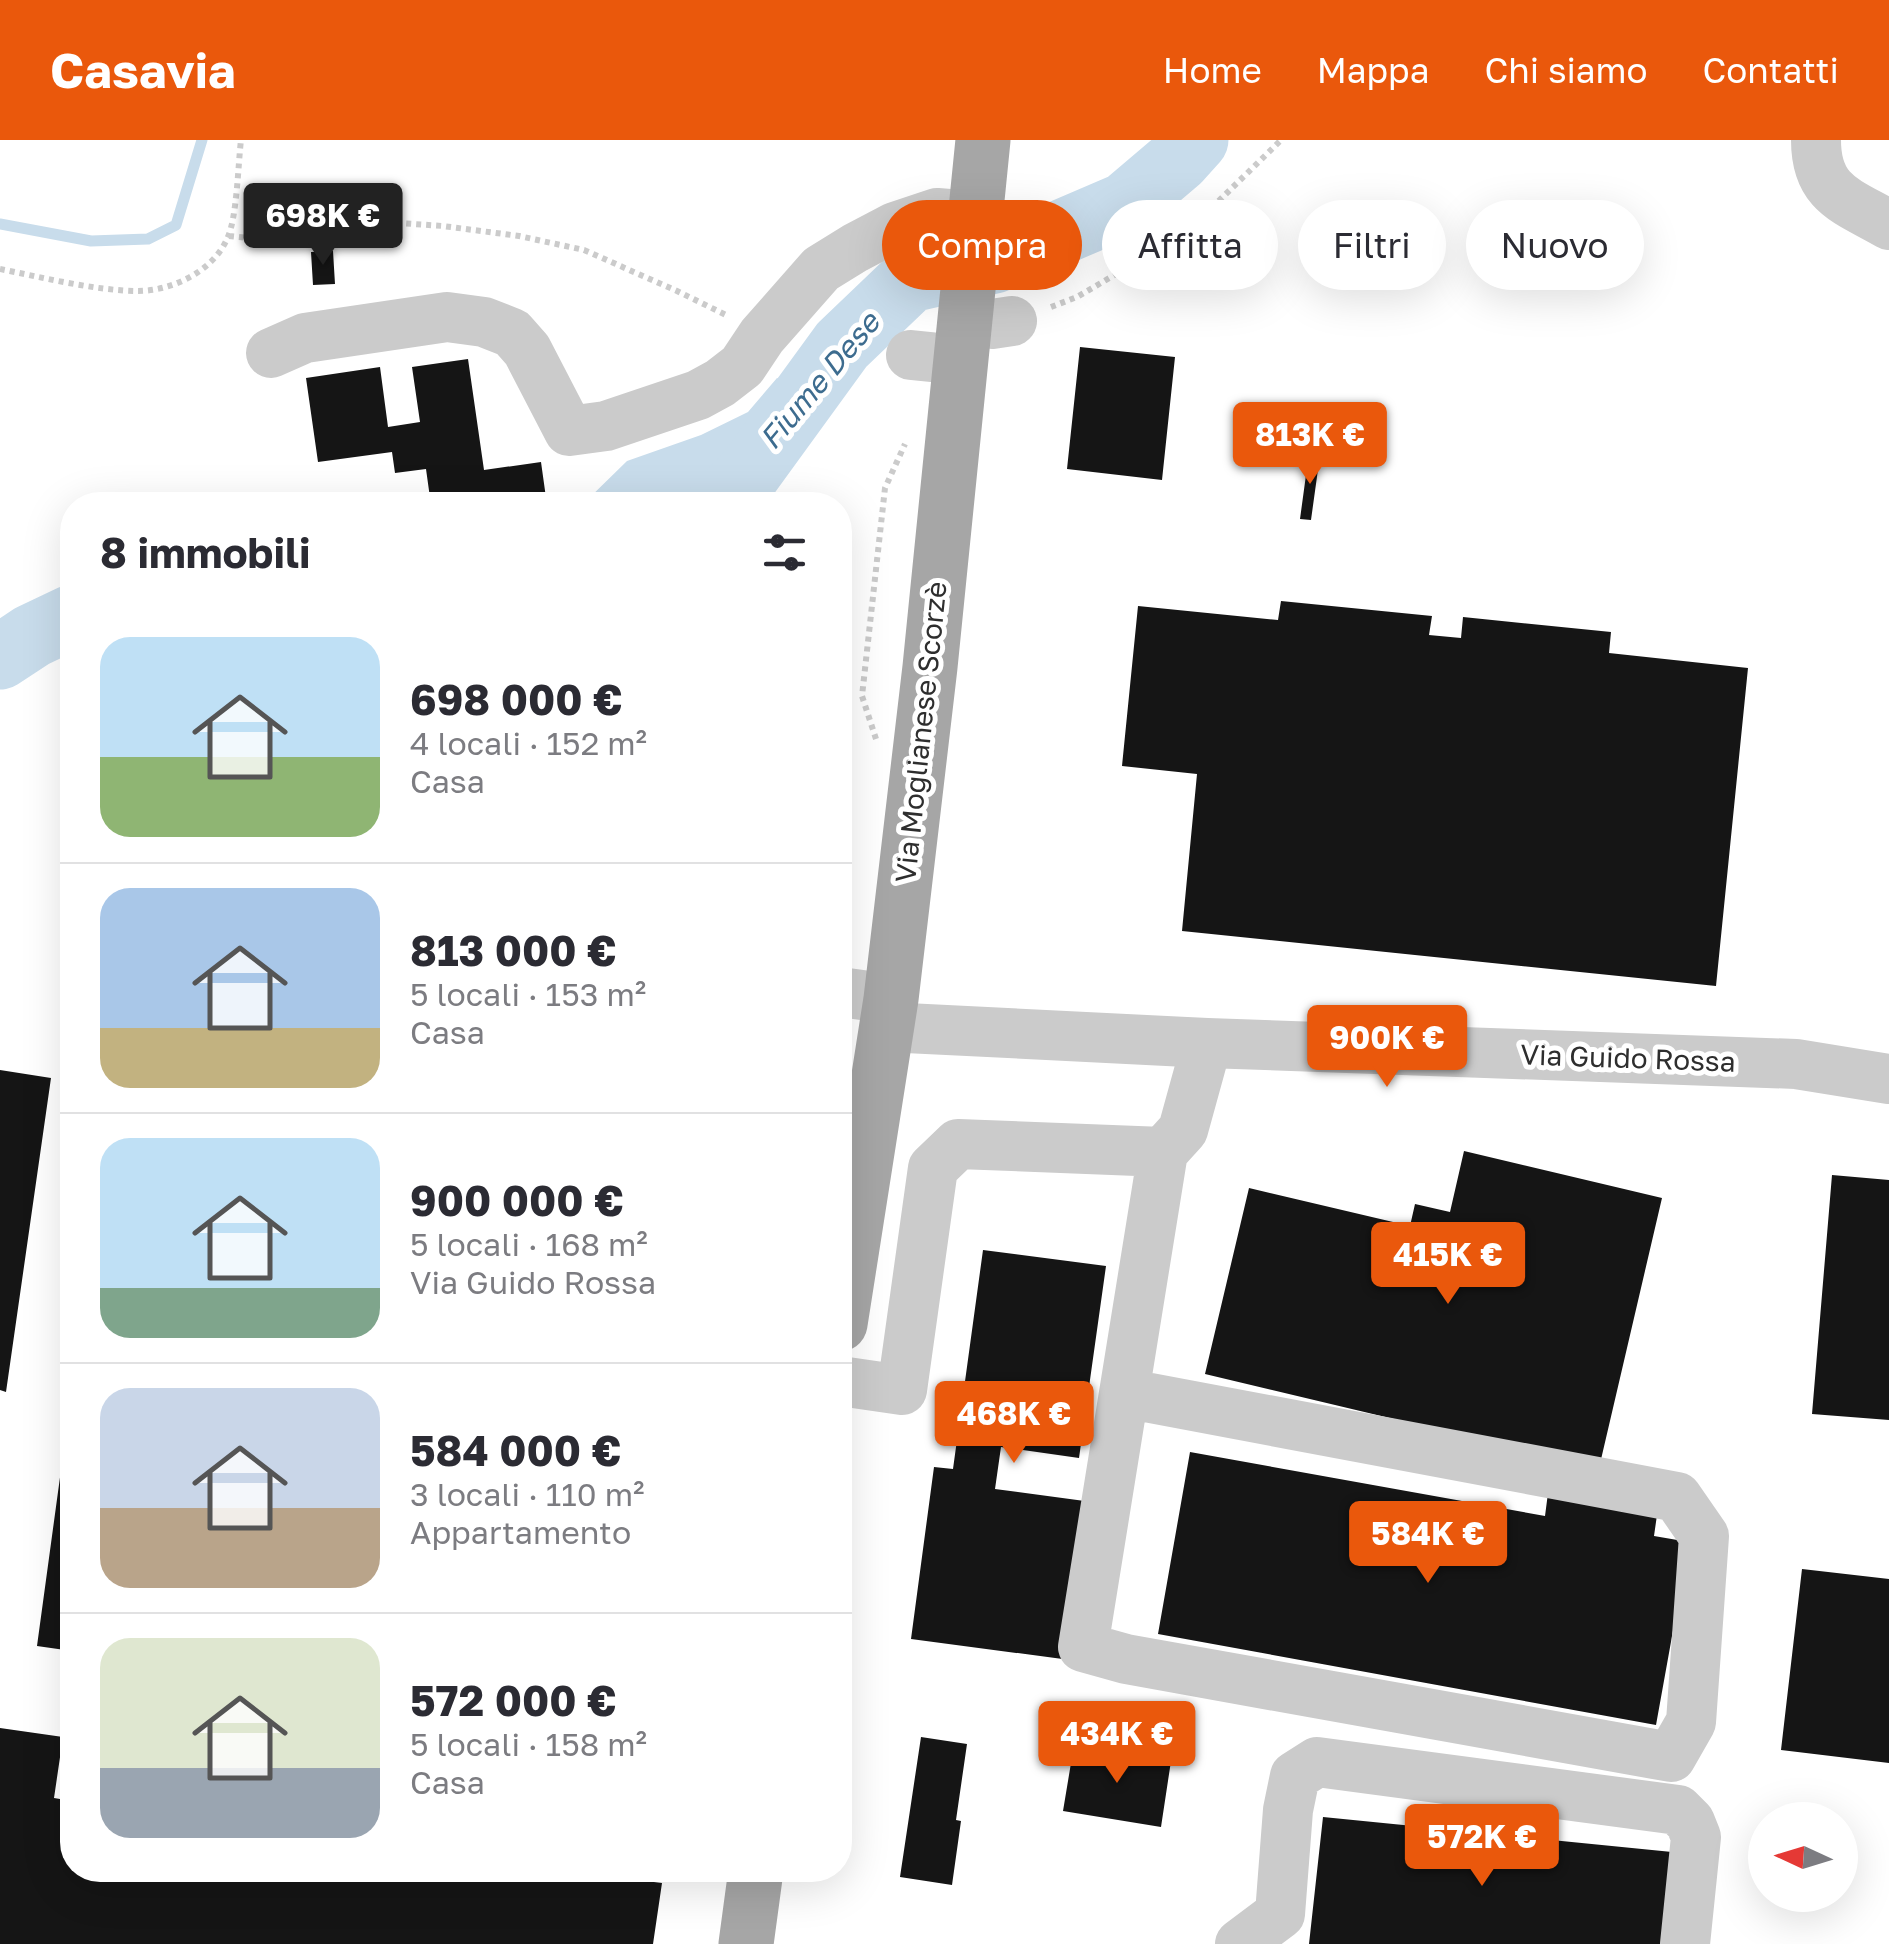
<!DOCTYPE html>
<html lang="it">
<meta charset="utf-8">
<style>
:root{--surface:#fff;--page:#f2f2f3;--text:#2b2b33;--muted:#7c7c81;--line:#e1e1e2;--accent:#ea580c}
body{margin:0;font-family:"Golos Text",sans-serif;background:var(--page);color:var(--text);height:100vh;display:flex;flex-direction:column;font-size:38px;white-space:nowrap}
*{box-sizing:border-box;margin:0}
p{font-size:32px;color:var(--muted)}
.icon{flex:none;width:55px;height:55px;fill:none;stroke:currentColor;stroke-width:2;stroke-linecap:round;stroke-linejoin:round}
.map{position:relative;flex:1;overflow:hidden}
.sheet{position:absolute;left:60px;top:352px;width:792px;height:1390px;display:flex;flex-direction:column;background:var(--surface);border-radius:40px;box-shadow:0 10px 40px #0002}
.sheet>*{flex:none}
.top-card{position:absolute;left:882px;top:60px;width:855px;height:90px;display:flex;gap:20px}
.needle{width:65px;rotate:274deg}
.buttons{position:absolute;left:1748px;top:1662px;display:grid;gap:20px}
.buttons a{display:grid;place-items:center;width:110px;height:110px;border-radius:50%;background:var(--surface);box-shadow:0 10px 40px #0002;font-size:50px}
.price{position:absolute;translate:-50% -85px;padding:0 22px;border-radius:10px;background:var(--accent);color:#fff;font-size:32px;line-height:65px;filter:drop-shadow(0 2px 5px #0008)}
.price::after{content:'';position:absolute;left:50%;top:60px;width:30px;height:22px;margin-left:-15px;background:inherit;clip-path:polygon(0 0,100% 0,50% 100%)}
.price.selected{background:#222;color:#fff}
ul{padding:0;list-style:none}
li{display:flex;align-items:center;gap:30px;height:250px;padding:0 40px}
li+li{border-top:2px solid var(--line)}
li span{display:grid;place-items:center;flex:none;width:280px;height:200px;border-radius:30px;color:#555}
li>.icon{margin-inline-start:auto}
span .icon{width:120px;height:120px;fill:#fffc;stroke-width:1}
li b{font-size:42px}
h2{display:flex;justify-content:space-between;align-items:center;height:120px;padding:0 40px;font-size:42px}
.chip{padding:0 35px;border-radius:45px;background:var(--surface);box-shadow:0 10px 40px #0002;font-size:35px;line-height:90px}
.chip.selected{background:var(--accent);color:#fff}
header{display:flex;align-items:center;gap:60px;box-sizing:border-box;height:140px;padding:0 50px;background:var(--accent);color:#fff}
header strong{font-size:48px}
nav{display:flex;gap:55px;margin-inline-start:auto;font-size:35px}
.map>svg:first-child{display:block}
</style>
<header>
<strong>Casavia</strong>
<nav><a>Home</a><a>Mappa</a><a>Chi siamo</a><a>Contatti</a></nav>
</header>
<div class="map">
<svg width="1889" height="1804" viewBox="0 0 1889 1804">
<rect width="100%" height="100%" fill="#fff"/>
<!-- water -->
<path fill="#c8dceb" d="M 777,238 L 824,259 L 780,335 L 767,365 L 582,365 L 627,321 L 701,295 L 748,272 Z"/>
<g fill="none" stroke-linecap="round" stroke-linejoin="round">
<!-- stream -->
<path stroke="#c8dceb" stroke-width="11" d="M 0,84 L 91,101 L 148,99 L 176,85 L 202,0"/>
<!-- river -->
<path stroke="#c8dceb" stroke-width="65" d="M 718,365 L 749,333 L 842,205 L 910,140 L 994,121 L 1125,65 L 1178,20 L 1196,0
M 0,517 L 32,496 L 72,477"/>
</g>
<!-- building -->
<path fill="#151515" d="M 333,111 L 335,144 L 313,145 L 311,112 Z
M 1080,207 L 1175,217 L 1162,340 L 1067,329 Z
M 468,219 L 484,330 L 541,322 L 547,365 L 431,365 L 426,329 L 395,333 L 392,312 L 318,322 L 306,238 L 380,227 L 388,287 L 420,282 L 412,227 Z
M 1309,313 L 1320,315 L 1311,380 L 1300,379 Z
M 1281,461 L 1432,476 L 1429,495 L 1461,498 L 1463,477 L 1611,492 L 1609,513 L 1748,528 L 1716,846 L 1182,791 L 1197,634 L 1122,626 L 1138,466 L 1278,480 Z
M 0,930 L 51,938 L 6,1252 L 0,1250 Z
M 1464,1011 L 1662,1058 L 1599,1328 L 1205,1234 L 1249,1048 L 1410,1086 L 1415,1064 L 1450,1072 Z
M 1832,1035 L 1889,1040 L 1889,1280 L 1812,1274 Z
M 983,1110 L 1106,1126 L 1079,1318 L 1001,1307 L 995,1349 L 1092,1362 L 1070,1520 L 911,1499 L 934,1327 L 953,1329 Z
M 70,1264 L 72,1264 L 72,1511 L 37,1506 Z
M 1190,1312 L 1545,1376 L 1548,1353 L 1657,1375 L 1654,1396 L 1689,1402 L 1656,1585 L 1158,1494 Z
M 1802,1429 L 1889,1439 L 1889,1623 L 1781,1610 Z
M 0,1588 L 63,1597 L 54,1658 L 72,1661 L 72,1730 L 612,1730 L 613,1737 L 662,1743 L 653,1804 L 0,1804 Z
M 921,1597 L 967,1604 L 956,1680 L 961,1681 L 952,1745 L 900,1737 Z
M 1074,1605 L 1171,1621 L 1161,1687 L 1063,1671 Z
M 1323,1677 L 1672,1712 L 1661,1804 L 1309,1804 Z"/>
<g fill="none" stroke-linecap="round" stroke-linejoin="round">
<!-- path -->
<path stroke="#cbcbcb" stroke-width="6" stroke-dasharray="5 5" stroke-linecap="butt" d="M 229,96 L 248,98 L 294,83 L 341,79 L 443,86 L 519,96 L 584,110 L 677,151 L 726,175
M 0,129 C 40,137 97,151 138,151 C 172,151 213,131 227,99 C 237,79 238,25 241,0
M 1051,167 L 1077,157 L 1186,93 L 1281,0
M 876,599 L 862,556 L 885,348 L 905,304"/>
<!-- minor -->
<path stroke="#cbcbcb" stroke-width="50" d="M 1816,0 C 1816,55 1848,61 1889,85
M 964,181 L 992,184 L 1012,181
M 271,213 L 305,198 L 447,177 L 484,182 L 512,193 L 527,210 L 569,291 L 606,286 L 698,255 L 720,243 L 742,226 L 762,196 L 821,129 L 855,108 L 895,87 L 937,73 L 974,76
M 911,215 L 960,220
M 840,852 L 891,859
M 886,890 L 906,888 L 1207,903 L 1796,924 L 1889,939
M 840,1241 L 902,1250 L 933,1028 L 958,1004 L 1163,1012
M 1124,1253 L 1677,1357 L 1704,1396 L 1691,1582 L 1671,1617 L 1126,1519 L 1083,1507 L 1163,1012 L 1183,990 L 1207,903
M 1240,1804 L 1280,1774 L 1288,1670 L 1295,1636 L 1317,1622 L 1678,1670 L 1690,1682 L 1696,1697 L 1685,1804"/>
<!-- major -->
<path stroke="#a6a6a6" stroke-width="55" d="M 840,1184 L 891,859 L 930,527 L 983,0
M 746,1804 L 756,1730"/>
</g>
<g text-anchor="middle" stroke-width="10" stroke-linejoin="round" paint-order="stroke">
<!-- street labels -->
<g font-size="28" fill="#2e2e2e" stroke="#fff">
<text transform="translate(921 592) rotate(-84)" y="10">Via Moglianese Scorzè</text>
<text transform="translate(1628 918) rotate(2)" y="10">Via Guido Rossa</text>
</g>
<!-- water labels -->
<g font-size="30" font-style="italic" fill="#3d6c8f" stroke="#fff">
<text transform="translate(820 241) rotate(-50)" y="10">Fiume Dese</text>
</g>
</g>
</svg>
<div class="buttons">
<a><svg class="needle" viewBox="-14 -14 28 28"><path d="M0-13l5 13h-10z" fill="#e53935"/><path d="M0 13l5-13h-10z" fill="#7c7c81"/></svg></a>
</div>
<b class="price selected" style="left:323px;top:128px">698K €</b>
<b class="price" style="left:1310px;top:347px">813K €</b>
<b class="price" style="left:1387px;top:950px">900K €</b>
<b class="price" style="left:1448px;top:1167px">415K €</b>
<b class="price" style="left:1014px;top:1326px">468K €</b>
<b class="price" style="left:1428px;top:1446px">584K €</b>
<b class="price" style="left:1117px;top:1646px">434K €</b>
<b class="price" style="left:1482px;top:1749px">572K €</b>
<div class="top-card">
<a class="chip selected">Compra</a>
<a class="chip">Affitta</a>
<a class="chip">Filtri</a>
<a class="chip">Nuovo</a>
</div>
<section class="sheet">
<h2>8 immobili<svg class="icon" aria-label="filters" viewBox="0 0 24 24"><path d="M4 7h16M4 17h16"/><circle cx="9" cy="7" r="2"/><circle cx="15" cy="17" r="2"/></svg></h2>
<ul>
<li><span style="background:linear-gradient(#bfe0f5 60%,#8fb573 0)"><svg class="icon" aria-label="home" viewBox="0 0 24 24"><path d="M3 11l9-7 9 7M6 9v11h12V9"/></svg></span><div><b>698 000 €</b><p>4 locali · 152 m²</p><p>Casa</p></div></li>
<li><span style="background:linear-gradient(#a9c7e8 70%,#c2b280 0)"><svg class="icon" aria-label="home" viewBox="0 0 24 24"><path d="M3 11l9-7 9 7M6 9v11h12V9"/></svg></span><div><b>813 000 €</b><p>5 locali · 153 m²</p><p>Casa</p></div></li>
<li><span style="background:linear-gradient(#bfe0f5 75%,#7fa58c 0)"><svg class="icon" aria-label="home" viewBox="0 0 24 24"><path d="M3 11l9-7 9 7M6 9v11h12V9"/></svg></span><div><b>900 000 €</b><p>5 locali · 168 m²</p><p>Via Guido Rossa</p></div></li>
<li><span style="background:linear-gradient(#c9d6e8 60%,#b9a48a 0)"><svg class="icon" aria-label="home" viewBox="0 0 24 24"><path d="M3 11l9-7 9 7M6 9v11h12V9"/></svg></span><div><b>584 000 €</b><p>3 locali · 110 m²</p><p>Appartamento</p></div></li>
<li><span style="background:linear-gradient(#dfe7d0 65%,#9aa5b1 0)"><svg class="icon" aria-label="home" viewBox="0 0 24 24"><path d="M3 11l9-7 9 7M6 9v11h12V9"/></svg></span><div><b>572 000 €</b><p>5 locali · 158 m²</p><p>Casa</p></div></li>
</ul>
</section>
</div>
